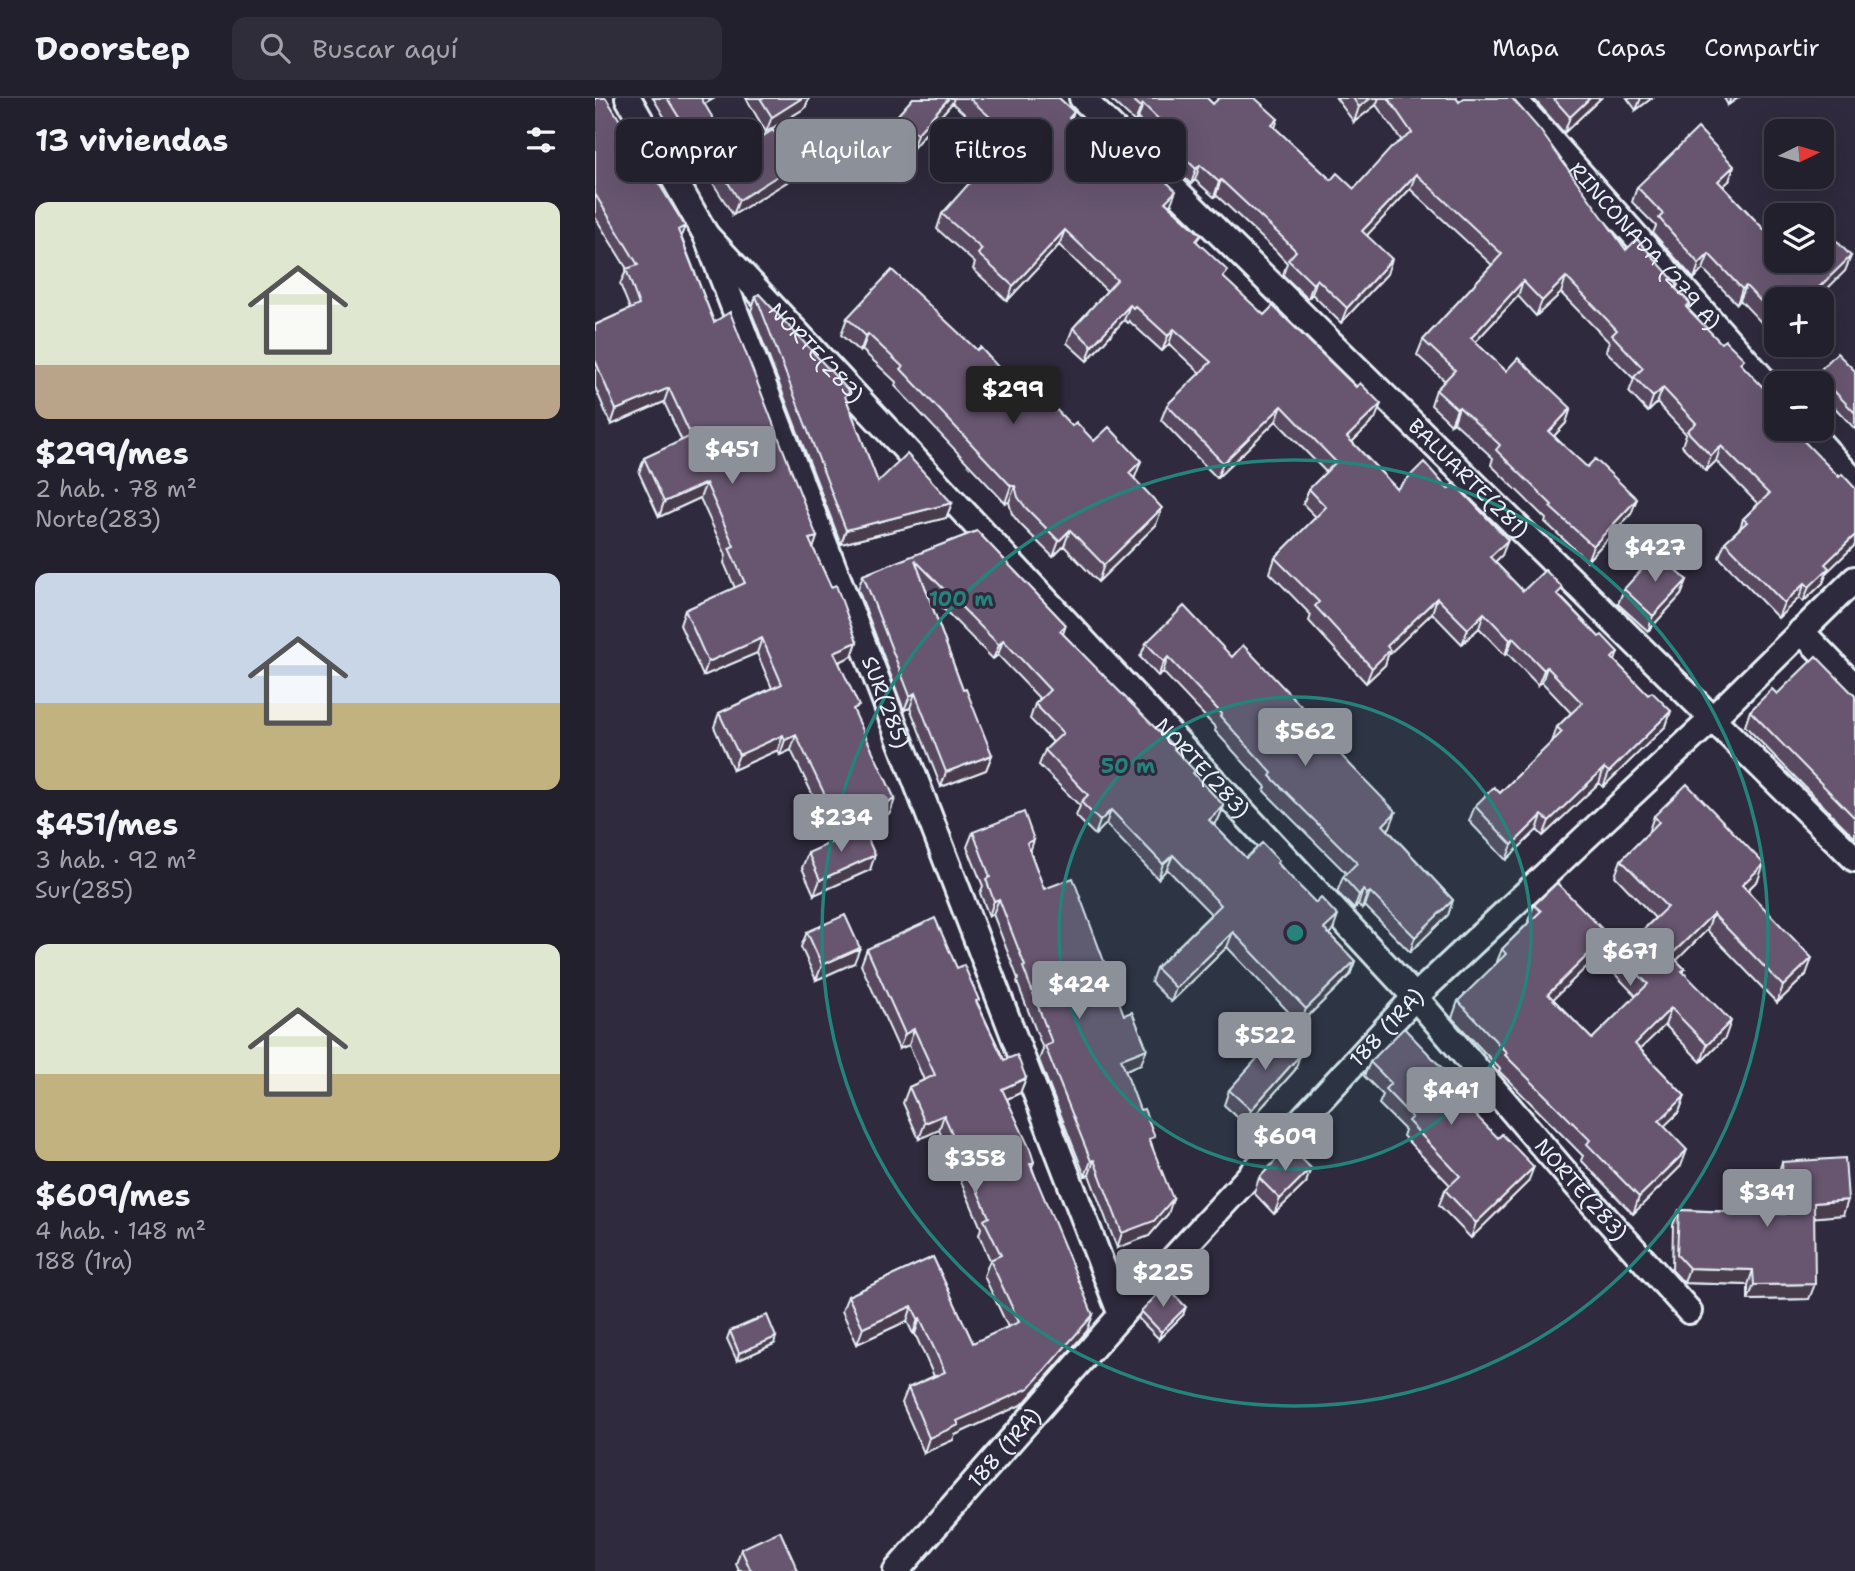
<!DOCTYPE html>
<html lang="es">
<meta charset="utf-8">
<style>
:root{--surface:#23202e;--page:#2f2d3a;--text:#f1f3f6;--muted:#a3a3aa;--line:#403e4a;--accent:#8c9099}
body{margin:0;font-family:"Shantell Sans",sans-serif;background:var(--page);color:var(--text);height:100vh;display:flex;flex-direction:column;font-size:26px;white-space:nowrap}
*{box-sizing:border-box;margin:0}
p{font-size:23px;color:var(--muted)}
.icon{flex:none;width:38px;height:38px;fill:none;stroke:currentColor;stroke-width:2;stroke-linecap:round;stroke-linejoin:round}
.map{position:relative;flex:1;overflow:hidden}
.details{display:flex;flex-direction:column;background:var(--surface);width:595px}
.details>*{flex:none}
.guide{position:absolute;left:21px;top:21px;width:665px;height:63px;display:flex;gap:14px}
.needle{width:46px;rotate:85deg}
.buttons{position:absolute;left:1169px;top:21px;display:grid;gap:14px}
.buttons a{display:grid;place-items:center;width:70px;height:70px;border-radius:14px;background:var(--surface);box-shadow:0 7px 28px #0002,0 0 0 2px var(--line);font-size:35px}
.price{position:absolute;translate:-50% -60px;padding:0 16px;border-radius:7px;background:var(--accent);color:#fff;font-size:23px;line-height:46px;filter:drop-shadow(0 2px 4px #0008)}
.price::after{content:'';position:absolute;left:50%;top:42px;width:21px;height:16px;margin-left:-10px;background:inherit;clip-path:polygon(0 0,100% 0,50% 100%)}
.price.current{background:#222;color:#fff}
ul{padding:0;list-style:none}
li{display:grid;align-content:center;gap:14px;height:371px;padding:0 35px}
li span{display:grid;place-items:center;height:217px;border-radius:14px;color:#555}
li>.icon{margin-inline-start:auto}
span .icon{width:126px;height:126px;fill:#fffc;stroke-width:1}
li b{font-size:30px}
h2{display:flex;justify-content:space-between;align-items:center;height:84px;padding:0 35px;font-size:30px}
.chip{padding:0 24px;border-radius:14px;background:var(--surface);box-shadow:0 7px 28px #0002,0 0 0 2px var(--line);font-size:24px;line-height:63px}
.chip.current{background:var(--accent);color:#fff}
header{display:flex;align-items:center;gap:42px;box-sizing:border-box;height:98px;padding:0 35px;background:var(--surface);border-bottom:2px solid var(--line)}
header strong{font-size:33px}
nav{display:flex;gap:38px;margin-inline-start:auto;font-size:24px}
.search{width:490px;height:63px;background:var(--page);display:flex;align-items:center;gap:18px;box-sizing:border-box;padding:0 24px;border-radius:14px;color:var(--muted);font-size:26px}
main{display:flex;flex:1;min-height:0}
.map>svg:first-child{display:block}
</style>
<header>
<strong>Doorstep</strong>
<div class="search"><svg class="icon" aria-label="search" viewBox="0 0 24 24"><circle cx="10" cy="10" r="6"/><path d="M15 15l6 6"/></svg>Buscar aquí</div>
<nav><a>Mapa</a><a>Capas</a><a>Compartir</a></nav>
</header>
<main>
<section class="details">
<h2>13 viviendas<svg class="icon" aria-label="filters" viewBox="0 0 24 24"><path d="M4 7h16M4 17h16"/><circle cx="9" cy="7" r="2"/><circle cx="15" cy="17" r="2"/></svg></h2>
<ul>
<li><span style="background:linear-gradient(#dfe7d0 75%,#b9a48a 0)"><svg class="icon" aria-label="home" viewBox="0 0 24 24"><path d="M3 11l9-7 9 7M6 9v11h12V9"/></svg></span><div><b>$299/mes</b><p>2 hab. · 78 m²</p><p>Norte(283)</p></div></li>
<li><span style="background:linear-gradient(#c9d6e8 60%,#c2b280 0)"><svg class="icon" aria-label="home" viewBox="0 0 24 24"><path d="M3 11l9-7 9 7M6 9v11h12V9"/></svg></span><div><b>$451/mes</b><p>3 hab. · 92 m²</p><p>Sur(285)</p></div></li>
<li><span style="background:linear-gradient(#dfe7d0 60%,#c2b280 0)"><svg class="icon" aria-label="home" viewBox="0 0 24 24"><path d="M3 11l9-7 9 7M6 9v11h12V9"/></svg></span><div><b>$609/mes</b><p>4 hab. · 148 m²</p><p>188 (1ra)</p></div></li>
</ul>
</section>
<div class="map">
<svg width="1260" height="1473" viewBox="0 0 1260 1473">
<rect width="100%" height="100%" fill="#2f2a3d"/>
<filter id="ink" filterUnits="userSpaceOnUse"><feTurbulence type="fractalNoise" baseFrequency=".0143" numOctaves="2"/><feDisplacementMap in="SourceGraphic" scale="14" xChannelSelector="R" yChannelSelector="G"/><feConvolveMatrix kernelMatrix="1 2 1 2 8 2 1 2 1" color-interpolation-filters="sRGB"/></filter>
<g filter="url(#ink)">
<g fill="none" stroke-linecap="round" stroke-linejoin="round">
<!-- street casing -->
<g stroke="#e8f1f8" stroke-width="30">
<g id="street">
<path id="s1" d="M 33,0 L 111,137 L 526,1217"/>
<path id="s2" d="M 487,0 L 1260,761"/>
<path id="s3" d="M 918,0 L 1181,296"/>
<path id="s4" d="M 111,137 L 820,899 L 975,1080 L 1094,1213"/>
<path d="M 1212,331 L 1260,384"/>
<path d="M 1206,533 L 1260,589"/>
<path id="s5" d="M 301,1473 L 526,1217 L 820,899 L 1118,620 L 1260,481"/>
</g>
</g>
<!-- street -->
<use href="#street" stroke="#2f2a3d" stroke-width="24"/>
</g>
<!-- wall -->
<path fill="#594a60" stroke="#e8f1f8" stroke-width="2" d="M 0,0 L 90,128 L 86,138 L 119,224 L 222,439 L 218,450 L 262,544 L 257,558 L 244,564 L 260,617 L 295,715 L 239,741 L 196,652 L 185,657 L 183,652 L 138,672 L 119,629 L 124,615 L 177,590 L 162,555 L 108,578 L 85,527 L 90,512 L 140,490 L 129,465 L 131,457 L 105,400 L 64,419 L 44,375 L 49,360 L 87,343 L 69,304 L 16,327 L 0,289 L 0,227 L 35,211 L 25,186 L 32,171 L 0,119 Z
M 58,0 L 120,0 L 109,6 L 117,42 L 92,57 Z
M 151,0 L 214,0 L 210,10 L 171,34 Z
M 318,0 L 464,0 L 479,14 L 476,22 L 537,80 L 575,108 L 630,181 L 780,321 L 757,344 L 802,391 L 907,457 L 900,464 L 928,493 L 965,498 L 1004,539 L 1023,554 L 1020,563 L 1053,597 L 1076,613 L 1071,628 L 1008,689 L 1004,685 L 948,738 L 942,732 L 911,762 L 874,723 L 880,708 L 905,695 L 957,644 L 962,629 L 976,615 L 947,584 L 943,587 L 912,555 L 910,557 L 884,530 L 867,546 L 837,515 L 793,557 L 790,567 L 771,585 L 714,523 L 716,517 L 675,475 L 680,460 L 721,419 L 708,406 L 714,391 L 731,374 L 681,323 L 622,380 L 566,322 L 572,307 L 605,275 L 574,246 L 567,253 L 534,223 L 533,225 L 529,222 L 492,263 L 472,245 L 478,230 L 512,193 L 464,147 L 412,203 L 378,171 L 380,165 L 342,131 L 347,116 L 407,49 L 357,5 L 317,51 L 296,33 L 302,18 Z
M 514,0 L 612,0 L 618,6 L 683,21 L 680,30 L 736,82 L 759,91 L 807,43 L 781,7 L 759,24 L 741,0 L 861,0 L 864,4 L 1031,152 L 1083,187 L 1081,191 L 1095,205 L 1093,211 L 1147,267 L 1181,331 L 1202,331 L 1200,335 L 1244,379 L 1260,390 L 1260,447 L 1232,474 L 1228,485 L 1208,504 L 1204,500 L 1183,520 L 1124,459 L 1130,444 L 1145,430 L 1148,421 L 1163,406 L 1121,363 L 1111,373 L 1087,348 L 1091,336 L 1062,305 L 1053,314 L 1034,294 L 1039,281 L 1011,253 L 1014,244 L 966,195 L 941,218 L 923,198 L 880,244 L 911,273 L 971,325 L 959,338 L 1036,416 L 992,463 L 950,424 L 951,421 L 896,367 L 898,360 L 859,324 L 856,326 L 836,307 L 841,292 L 850,283 L 822,257 L 828,242 L 897,167 L 815,91 L 772,137 L 792,176 L 746,225 L 717,196 L 713,201 L 688,177 L 692,165 L 680,152 L 621,97 L 619,99 L 600,82 L 596,86 L 573,64 L 577,54 L 543,21 L 540,24 Z
M 938,0 L 1006,0 L 969,35 Z
M 1032,0 L 1057,0 L 1041,12 Z
M 1129,0 L 1143,0 L 1133,7 Z
M 122,67 L 200,67 L 195,82 L 138,117 L 116,82 Z
M 1134,83 L 1128,88 L 1200,164 L 1256,158 L 1250,173 L 1222,201 L 1181,201 L 1181,240 L 1145,202 L 1142,206 L 1108,171 L 1099,181 L 1058,135 L 1061,128 L 1037,104 L 1042,89 Z
M 161,198 L 252,303 L 283,384 L 357,405 L 351,420 L 246,446 L 156,213 Z
M 252,220 L 477,328 L 499,343 L 546,363 L 539,380 L 561,427 L 503,484 L 469,448 L 458,459 L 425,426 L 417,416 L 414,404 L 410,405 L 300,288 L 301,284 L 267,252 L 265,254 L 246,237 Z
M 1260,273 L 1260,331 L 1227,296 L 1227,285 L 1218,285 L 1222,275 Z
M 382,433 L 471,527 L 468,536 L 579,651 L 599,676 L 629,708 L 623,722 L 619,727 L 651,760 L 683,765 L 738,832 L 734,836 L 760,863 L 755,877 L 705,926 L 632,849 L 576,904 L 556,884 L 561,870 L 616,816 L 572,771 L 563,781 L 511,726 L 500,737 L 481,718 L 485,708 L 444,667 L 450,652 L 458,644 L 435,621 L 440,606 L 445,601 L 403,557 L 398,561 L 332,494 L 368,592 L 397,657 L 391,672 L 346,689 L 315,610 L 309,612 L 263,491 L 268,477 Z
M 1092,482 L 1086,497 L 1053,533 L 1023,506 L 1029,491 Z
M 551,545 L 637,559 L 744,648 L 742,653 L 795,729 L 793,732 L 858,802 L 853,817 L 815,854 L 770,808 L 767,811 L 763,807 L 759,811 L 742,794 L 748,779 L 751,775 L 669,693 L 671,689 L 620,633 L 621,630 L 568,574 L 563,578 L 545,559 Z
M 1182,596 L 1260,598 L 1260,740 L 1150,628 L 1155,613 Z
M 1059,718 L 1163,782 L 1153,792 L 1211,877 L 1182,905 L 1112,832 L 1081,862 L 1090,871 L 1088,874 L 1130,940 L 1106,964 L 1070,927 L 1045,951 L 1090,998 L 1084,1014 L 1069,1028 L 1086,1068 L 1038,1116 L 986,1062 L 988,1058 L 904,973 L 905,971 L 857,920 L 863,903 L 901,866 L 907,851 L 934,824 L 933,823 L 939,807 L 1013,837 L 1007,854 L 958,901 L 997,941 L 1041,898 L 1017,873 L 1023,856 L 1060,820 L 1020,778 L 1026,762 L 1053,735 Z
M 378,734 L 435,753 L 449,791 L 546,966 L 530,973 L 557,1047 L 573,1116 L 554,1138 L 522,1150 L 494,1077 L 490,1078 L 444,962 L 448,951 L 422,884 L 423,881 L 398,816 L 394,818 L 385,795 L 388,788 L 372,749 Z
M 213,755 L 275,772 L 219,797 L 207,770 Z
M 212,834 L 259,865 L 221,882 L 206,849 Z
M 272,851 L 362,870 L 383,906 L 409,962 L 431,980 L 425,995 L 412,1001 L 439,1064 L 437,1069 L 492,1233 L 428,1306 L 360,1337 L 358,1342 L 329,1355 L 307,1305 L 313,1290 L 339,1278 L 320,1236 L 318,1236 L 312,1223 L 262,1246 L 247,1213 L 253,1198 L 338,1159 L 378,1245 L 413,1229 L 389,1178 L 395,1162 L 384,1137 L 386,1130 L 344,1032 L 324,1041 L 308,1005 L 314,989 L 329,982 L 314,947 L 304,951 L 266,867 Z
M 775,964 L 850,973 L 849,977 L 870,999 L 869,1004 L 933,1084 L 876,1140 L 844,1107 L 850,1092 L 855,1087 L 808,1038 L 810,1032 L 784,1006 L 788,997 L 769,978 Z
M 700,972 L 651,1027 L 629,1007 L 634,992 Z
M 1187,1064 L 1248,1117 L 1219,1119 L 1214,1201 L 1153,1202 L 1153,1187 L 1089,1185 L 1077,1172 L 1078,1127 L 1084,1112 L 1184,1115 L 1182,1079 Z
M 664,1080 L 711,1085 L 679,1116 L 659,1095 Z
M 546,1213 L 588,1217 L 564,1241 L 543,1220 Z
M 135,1233 L 179,1246 L 142,1263 L 132,1241 Z
M 146,1451 L 203,1473 L 144,1473 L 141,1466 Z"/>
<!-- shaded-wall -->
<path fill="#483c4e" stroke="#e8f1f8" stroke-width="2" d="M 104,0 L 119,0 L 99,13 Z
M 207,0 L 214,0 L 210,10 L 171,34 L 177,19 Z
M 354,0 L 359,0 L 357,5 L 317,51 L 322,36 Z
M 776,0 L 784,0 L 781,7 L 759,24 L 764,9 Z
M 995,0 L 1006,0 L 969,35 L 975,19 Z
M 1046,0 L 1057,0 L 1041,12 Z
M 1136,0 L 1143,0 L 1133,7 Z
M 548,6 L 543,21 L 540,24 L 546,9 Z
M 122,27 L 117,42 L 92,57 L 98,42 Z
M 200,67 L 195,82 L 138,117 L 144,102 Z
M 605,67 L 600,82 L 596,86 L 601,71 Z
M 1139,68 L 1134,83 L 1118,98 L 1123,83 Z
M 821,76 L 815,91 L 762,148 L 767,133 Z
M 626,82 L 621,97 L 619,99 L 624,84 Z
M 581,93 L 575,108 L 570,104 Z
M 90,128 L 84,143 L 83,132 Z
M 470,132 L 464,147 L 412,203 L 418,188 Z
M 1114,156 L 1108,171 L 1099,181 L 1104,166 Z
M 1256,158 L 1250,173 L 1222,201 L 1212,201 Z
M 797,161 L 792,176 L 746,225 L 752,210 Z
M 971,179 L 966,195 L 941,218 L 947,203 Z
M 722,181 L 717,196 L 713,201 L 718,186 Z
M 928,183 L 923,198 L 870,255 L 876,240 Z
M 1151,188 L 1145,202 L 1142,206 L 1147,191 Z
M 535,207 L 529,222 L 492,263 L 497,248 Z
M 579,231 L 574,246 L 567,253 L 573,238 Z
M 273,236 L 267,252 L 265,254 L 271,238 Z
M 74,290 L 69,304 L 16,327 L 21,312 Z
M 1068,290 L 1062,305 L 1053,314 L 1058,299 Z
M 786,306 L 780,321 L 747,354 L 752,339 Z
M 687,308 L 681,323 L 622,380 L 628,365 Z
M 864,309 L 859,324 L 856,326 L 862,311 Z
M 976,310 L 971,325 L 949,349 L 954,334 Z
M 1126,348 L 1121,363 L 1111,373 L 1116,358 Z
M 546,363 L 540,379 L 528,391 L 534,375 Z
M 111,385 L 105,400 L 64,419 L 69,404 Z
M 416,388 L 420,388 L 414,404 L 410,405 Z
M 1042,401 L 1036,416 L 992,463 L 998,448 Z
M 357,405 L 351,420 L 246,446 L 251,432 Z
M 567,410 L 561,427 L 503,484 L 509,467 Z
M 475,432 L 469,448 L 458,459 L 464,443 Z
M 1260,437 L 1260,447 L 1232,474 L 1228,485 L 1208,504 L 1214,489 L 1230,466 Z
M 222,439 L 217,454 L 214,441 Z
M 913,442 L 907,457 L 890,474 L 895,459 Z
M 1092,482 L 1086,497 L 1053,533 L 1058,518 Z
M 1210,485 L 1204,500 L 1183,520 L 1189,505 Z
M 842,500 L 837,515 L 793,557 L 790,567 L 771,585 L 777,570 L 792,548 Z
M 889,515 L 884,530 L 867,546 L 873,531 Z
M 167,540 L 162,555 L 108,578 L 113,564 Z
M 918,540 L 912,555 L 910,557 L 915,542 Z
M 408,542 L 403,557 L 398,561 L 404,547 Z
M 262,544 L 257,558 L 234,569 L 239,554 Z
M 573,559 L 568,574 L 563,578 L 569,564 Z
M 952,569 L 947,584 L 943,587 L 949,572 Z
M 320,595 L 315,610 L 309,612 L 315,598 Z
M 1076,613 L 1071,628 L 1008,689 L 1014,674 Z
M 188,637 L 183,652 L 138,672 L 144,657 Z
M 201,637 L 196,652 L 185,657 L 190,642 Z
M 397,657 L 391,672 L 346,689 L 351,674 Z
M 1009,670 L 1004,685 L 948,738 L 954,723 Z
M 300,701 L 295,715 L 239,741 L 244,726 Z
M 629,708 L 623,722 L 609,736 L 614,722 Z
M 516,712 L 511,726 L 500,737 L 505,723 Z
M 801,714 L 795,729 L 782,742 L 788,727 Z
M 947,717 L 942,732 L 911,762 L 917,747 Z
M 439,742 L 434,757 L 432,745 Z
M 280,757 L 275,772 L 219,797 L 225,782 Z
M 578,757 L 572,771 L 563,781 L 568,766 Z
M 1169,766 L 1163,782 L 1141,803 L 1147,787 Z
M 768,792 L 763,807 L 759,811 L 764,797 Z
M 775,794 L 770,808 L 767,811 L 772,796 Z
M 404,801 L 398,816 L 394,818 L 399,803 Z
M 858,802 L 853,817 L 815,854 L 820,839 Z
M 1118,816 L 1112,832 L 1070,874 L 1076,857 Z
M 743,818 L 738,832 L 724,846 L 729,831 Z
M 638,834 L 632,849 L 576,904 L 581,890 Z
M 1013,837 L 1007,854 L 947,912 L 953,896 Z
M 265,850 L 259,865 L 221,882 L 227,867 Z
M 1217,860 L 1211,877 L 1182,905 L 1188,888 Z
M 760,863 L 755,877 L 705,926 L 711,911 Z
M 1076,910 L 1070,927 L 1034,962 L 1040,946 Z
M 1136,923 L 1130,940 L 1106,964 L 1112,947 Z
M 319,931 L 314,947 L 304,951 L 310,936 Z
M 552,951 L 546,966 L 521,976 L 526,961 Z
M 705,957 L 700,972 L 651,1027 L 656,1012 Z
M 431,980 L 425,995 L 401,1006 L 407,991 Z
M 1090,998 L 1084,1014 L 1058,1039 L 1064,1023 Z
M 349,1017 L 344,1032 L 324,1041 L 330,1025 Z
M 1092,1052 L 1086,1068 L 1038,1116 L 1044,1099 Z
M 499,1062 L 494,1077 L 490,1078 L 496,1063 Z
M 939,1069 L 933,1084 L 876,1140 L 881,1125 Z
M 716,1070 L 711,1085 L 679,1116 L 685,1101 Z
M 578,1101 L 573,1116 L 554,1138 L 522,1150 L 527,1135 Z
M 1253,1102 L 1248,1117 L 1213,1120 L 1219,1105 Z
M 1094,1170 L 1158,1172 L 1153,1187 L 1089,1185 Z
M 1220,1186 L 1214,1201 L 1153,1202 L 1159,1187 Z
M 317,1208 L 312,1223 L 262,1246 L 268,1230 Z
M 591,1209 L 588,1217 L 564,1241 L 566,1234 Z
M 498,1217 L 492,1233 L 428,1306 L 360,1337 L 358,1342 L 329,1355 L 334,1340 L 362,1323 Z
M 325,1220 L 320,1236 L 318,1236 L 323,1221 Z
M 181,1239 L 179,1246 L 142,1263 L 144,1255 Z"/>
<!-- building -->
<path fill="#675670" stroke="#e8f1f8" stroke-width="2" d="M 0,0 L 11,0 L 90,128 L 83,132 L 119,224 L 135,214 L 222,439 L 214,441 L 236,489 L 241,487 L 262,544 L 239,554 L 264,608 L 258,611 L 300,701 L 244,726 L 201,637 L 190,642 L 188,637 L 144,657 L 124,615 L 187,586 L 167,540 L 113,564 L 90,512 L 150,485 L 134,450 L 139,448 L 111,385 L 69,404 L 49,360 L 96,338 L 74,290 L 21,312 L 0,262 L 0,227 L 44,207 L 31,171 L 43,167 L 0,96 Z
M 72,0 L 106,0 L 122,27 L 98,42 Z
M 165,0 L 207,0 L 177,19 Z
M 318,0 L 354,0 L 322,36 L 302,18 Z
M 374,0 L 464,0 L 479,14 L 474,20 L 537,80 L 545,71 L 552,78 L 558,71 L 581,93 L 570,104 L 606,137 L 601,143 L 633,173 L 628,179 L 669,217 L 678,208 L 761,289 L 765,285 L 786,306 L 752,339 L 802,391 L 829,364 L 853,391 L 859,385 L 913,442 L 895,459 L 928,493 L 950,472 L 968,490 L 962,496 L 1004,539 L 1007,537 L 1023,554 L 1017,560 L 1053,597 L 1057,594 L 1076,613 L 1014,674 L 1009,670 L 954,723 L 947,717 L 917,747 L 880,708 L 899,689 L 905,695 L 967,634 L 962,629 L 987,605 L 952,569 L 949,572 L 918,540 L 915,542 L 889,515 L 873,531 L 842,500 L 792,548 L 795,552 L 777,570 L 720,508 L 724,504 L 680,460 L 731,409 L 714,391 L 741,364 L 687,308 L 628,365 L 572,307 L 616,264 L 579,231 L 573,238 L 540,208 L 538,210 L 535,207 L 497,248 L 478,230 L 522,182 L 470,132 L 418,188 L 383,156 L 387,151 L 347,116 L 416,38 Z
M 536,0 L 612,0 L 618,6 L 624,0 L 660,0 L 683,21 L 677,27 L 736,82 L 742,75 L 759,91 L 797,49 L 817,35 L 793,0 L 861,0 L 864,4 L 869,0 L 917,0 L 945,32 L 1031,152 L 1042,141 L 1083,187 L 1080,190 L 1095,205 L 1091,209 L 1126,245 L 1130,242 L 1149,261 L 1145,265 L 1181,303 L 1181,331 L 1197,331 L 1244,379 L 1247,376 L 1260,390 L 1260,437 L 1230,466 L 1234,470 L 1214,489 L 1210,485 L 1189,505 L 1130,444 L 1152,424 L 1148,421 L 1174,396 L 1126,348 L 1116,358 L 1092,333 L 1101,325 L 1068,290 L 1058,299 L 1039,279 L 1048,270 L 1017,237 L 1022,232 L 971,179 L 947,203 L 928,183 L 876,240 L 911,273 L 923,260 L 976,310 L 954,334 L 992,369 L 1000,361 L 1042,401 L 998,448 L 955,409 L 957,407 L 901,352 L 905,347 L 864,309 L 862,311 L 841,292 L 860,272 L 828,242 L 907,156 L 821,76 L 767,133 L 797,161 L 752,210 L 722,181 L 718,186 L 693,162 L 701,153 L 685,137 L 626,82 L 624,84 L 605,67 L 601,71 L 579,49 L 585,42 L 548,6 L 546,9 Z
M 758,0 L 776,0 L 764,9 Z
M 958,0 L 995,0 L 975,19 Z
M 1103,30 L 1139,68 L 1123,83 L 1181,144 L 1181,163 L 1199,163 L 1200,164 L 1202,163 L 1227,163 L 1227,138 L 1232,133 L 1256,158 L 1212,201 L 1181,201 L 1181,219 L 1151,188 L 1147,191 L 1114,156 L 1104,166 L 1064,120 L 1068,116 L 1042,89 Z
M 178,32 L 200,67 L 144,102 L 122,67 Z
M 297,172 L 382,252 L 385,249 L 442,312 L 452,302 L 477,328 L 481,324 L 499,343 L 514,329 L 546,363 L 534,375 L 567,410 L 509,467 L 475,432 L 464,443 L 431,410 L 423,399 L 420,388 L 416,388 L 306,271 L 308,269 L 273,236 L 271,238 L 252,220 Z
M 164,196 L 255,294 L 250,298 L 283,384 L 312,356 L 357,405 L 251,432 L 161,198 Z
M 1242,255 L 1260,273 L 1260,315 L 1222,275 Z
M 382,433 L 471,527 L 465,533 L 580,650 L 579,651 L 600,673 L 598,675 L 629,708 L 614,722 L 651,760 L 667,745 L 684,763 L 682,765 L 721,805 L 726,800 L 743,818 L 729,831 L 760,863 L 711,911 L 638,834 L 581,890 L 561,870 L 626,807 L 578,757 L 568,766 L 516,712 L 505,723 L 486,704 L 493,697 L 450,652 L 468,635 L 440,606 L 455,592 L 408,542 L 404,547 L 320,462 L 368,592 L 371,591 L 397,657 L 351,674 L 320,595 L 315,598 L 268,477 Z
M 1062,455 L 1092,482 L 1058,518 L 1029,491 Z
M 589,508 L 637,559 L 648,547 L 744,648 L 741,652 L 801,714 L 788,727 L 858,802 L 820,839 L 775,794 L 772,796 L 768,792 L 764,797 L 748,779 L 762,765 L 675,678 L 677,675 L 625,618 L 627,616 L 573,559 L 569,564 L 551,545 Z
M 1221,558 L 1260,598 L 1260,720 L 1155,613 L 1177,591 L 1182,596 Z
M 1092,686 L 1169,766 L 1147,787 L 1217,860 L 1188,888 L 1118,816 L 1076,857 L 1090,871 L 1087,873 L 1136,923 L 1112,947 L 1076,910 L 1040,946 L 1090,998 L 1064,1023 L 1092,1052 L 1044,1099 L 992,1046 L 995,1042 L 910,957 L 912,955 L 863,903 L 911,856 L 907,851 L 946,813 L 939,807 L 962,785 L 1013,837 L 953,896 L 997,941 L 1053,886 L 1023,856 L 1072,809 L 1026,762 L 1064,724 L 1059,718 Z
M 429,714 L 439,742 L 432,745 L 449,791 L 478,780 L 529,917 L 537,914 L 552,951 L 526,961 L 545,1012 L 549,1011 L 560,1039 L 554,1041 L 578,1101 L 559,1123 L 527,1135 L 499,1062 L 496,1063 L 450,948 L 457,945 L 428,869 L 430,868 L 404,801 L 399,803 L 391,781 L 395,779 L 378,734 Z
M 268,730 L 280,757 L 225,782 L 213,755 Z
M 250,817 L 265,850 L 227,867 L 212,834 Z
M 340,820 L 362,870 L 369,867 L 384,902 L 381,903 L 409,962 L 422,957 L 431,980 L 407,991 L 435,1051 L 439,1064 L 435,1066 L 498,1217 L 434,1290 L 362,1323 L 364,1327 L 334,1340 L 313,1290 L 350,1274 L 325,1220 L 323,1221 L 317,1208 L 268,1230 L 253,1198 L 338,1159 L 378,1245 L 424,1224 L 395,1162 L 406,1157 L 389,1122 L 394,1119 L 349,1017 L 330,1025 L 314,989 L 340,977 L 319,931 L 310,936 L 272,851 Z
M 809,930 L 850,973 L 847,976 L 870,999 L 867,1003 L 903,1040 L 907,1036 L 939,1069 L 881,1125 L 850,1092 L 865,1078 L 813,1023 L 817,1019 L 790,991 L 796,985 L 775,964 Z
M 683,937 L 705,957 L 656,1012 L 634,992 Z
M 694,1048 L 716,1070 L 685,1101 L 664,1080 Z
M 1250,1060 L 1253,1102 L 1219,1105 L 1220,1186 L 1159,1187 L 1158,1172 L 1094,1170 L 1082,1157 L 1084,1112 L 1190,1116 L 1187,1064 Z
M 571,1188 L 591,1209 L 566,1234 L 546,1213 Z
M 172,1217 L 181,1239 L 144,1255 L 135,1233 Z
M 185,1433 L 203,1473 L 156,1473 L 146,1451 Z"/>
</g>
<!-- distance rings -->
<circle cx="700" cy="835" r="236" fill="#25827c" fill-opacity=".12"/>
<g fill="none" stroke="#25827c" stroke-width="3.5">
<circle cx="700" cy="835" r="236"/>
<circle cx="700" cy="835" r="473"/>
</g>
<g text-anchor="middle" stroke-width="6" stroke-linejoin="round" paint-order="stroke">
<!-- street labels -->
<g font-size="21" fill="#e8f1f8" stroke="#2f2a3d">
<text dy="7" stroke="none"><textPath href="#s3" startOffset="198">RINCONADA (279 A)</textPath></text>
<text dy="7" stroke="none"><textPath href="#s4" startOffset="161">NORTE(283)</textPath></text>
<text dy="7" stroke="none"><textPath href="#s2" startOffset="542">BALUARTE(281)</textPath></text>
<text dy="7" stroke="none"><textPath href="#s1" startOffset="658">SUR(285)</textPath></text>
<text dy="7" stroke="none"><textPath href="#s4" startOffset="728">NORTE(283)</textPath></text>
<text dy="7" stroke="none"><textPath href="#s5" startOffset="732">188 (1RA)</textPath></text>
<text dy="7" stroke="none"><textPath href="#s4" startOffset="1295">NORTE(283)</textPath></text>
<text dy="7" stroke="none"><textPath href="#s5" startOffset="164">188 (1RA)</textPath></text>
</g>
</g>
<circle cx="700" cy="835" r="10" fill="#25827c" stroke="#2f2a3d" stroke-width="3.5"/>
<g font-size="21" text-anchor="middle" font-weight="bold" fill="#25827c" stroke="#2f2a3d" stroke-width="6" stroke-linejoin="round" paint-order="stroke">
<text x="366" y="508">100 m</text>
<text x="533" y="675">50 m</text>
</g>
</svg>
<div class="buttons">
<a><svg class="needle" viewBox="-14 -14 28 28"><path d="M0-13l5 13h-10z" fill="#e53935"/><path d="M0 13l5-13h-10z" fill="#a3a3aa"/></svg></a>
<a><svg class="icon" aria-label="layers" viewBox="0 0 24 24"><path d="M12 4l9 5-9 5-9-5zM3 14l9 5 9-5"/></svg></a>
<a>+</a>
<a>−</a>
</div>
<b class="price current" style="left:418px;top:328px">$299</b>
<b class="price" style="left:137px;top:388px">$451</b>
<b class="price" style="left:1060px;top:486px">$427</b>
<b class="price" style="left:710px;top:670px">$562</b>
<b class="price" style="left:246px;top:756px">$234</b>
<b class="price" style="left:1035px;top:890px">$671</b>
<b class="price" style="left:484px;top:923px">$424</b>
<b class="price" style="left:670px;top:974px">$522</b>
<b class="price" style="left:856px;top:1029px">$441</b>
<b class="price" style="left:690px;top:1075px">$609</b>
<b class="price" style="left:380px;top:1097px">$358</b>
<b class="price" style="left:1172px;top:1131px">$341</b>
<b class="price" style="left:568px;top:1211px">$225</b>
<div class="guide">
<a class="chip">Comprar</a>
<a class="chip current">Alquilar</a>
<a class="chip">Filtros</a>
<a class="chip">Nuevo</a>
</div>
</div>
</main>
